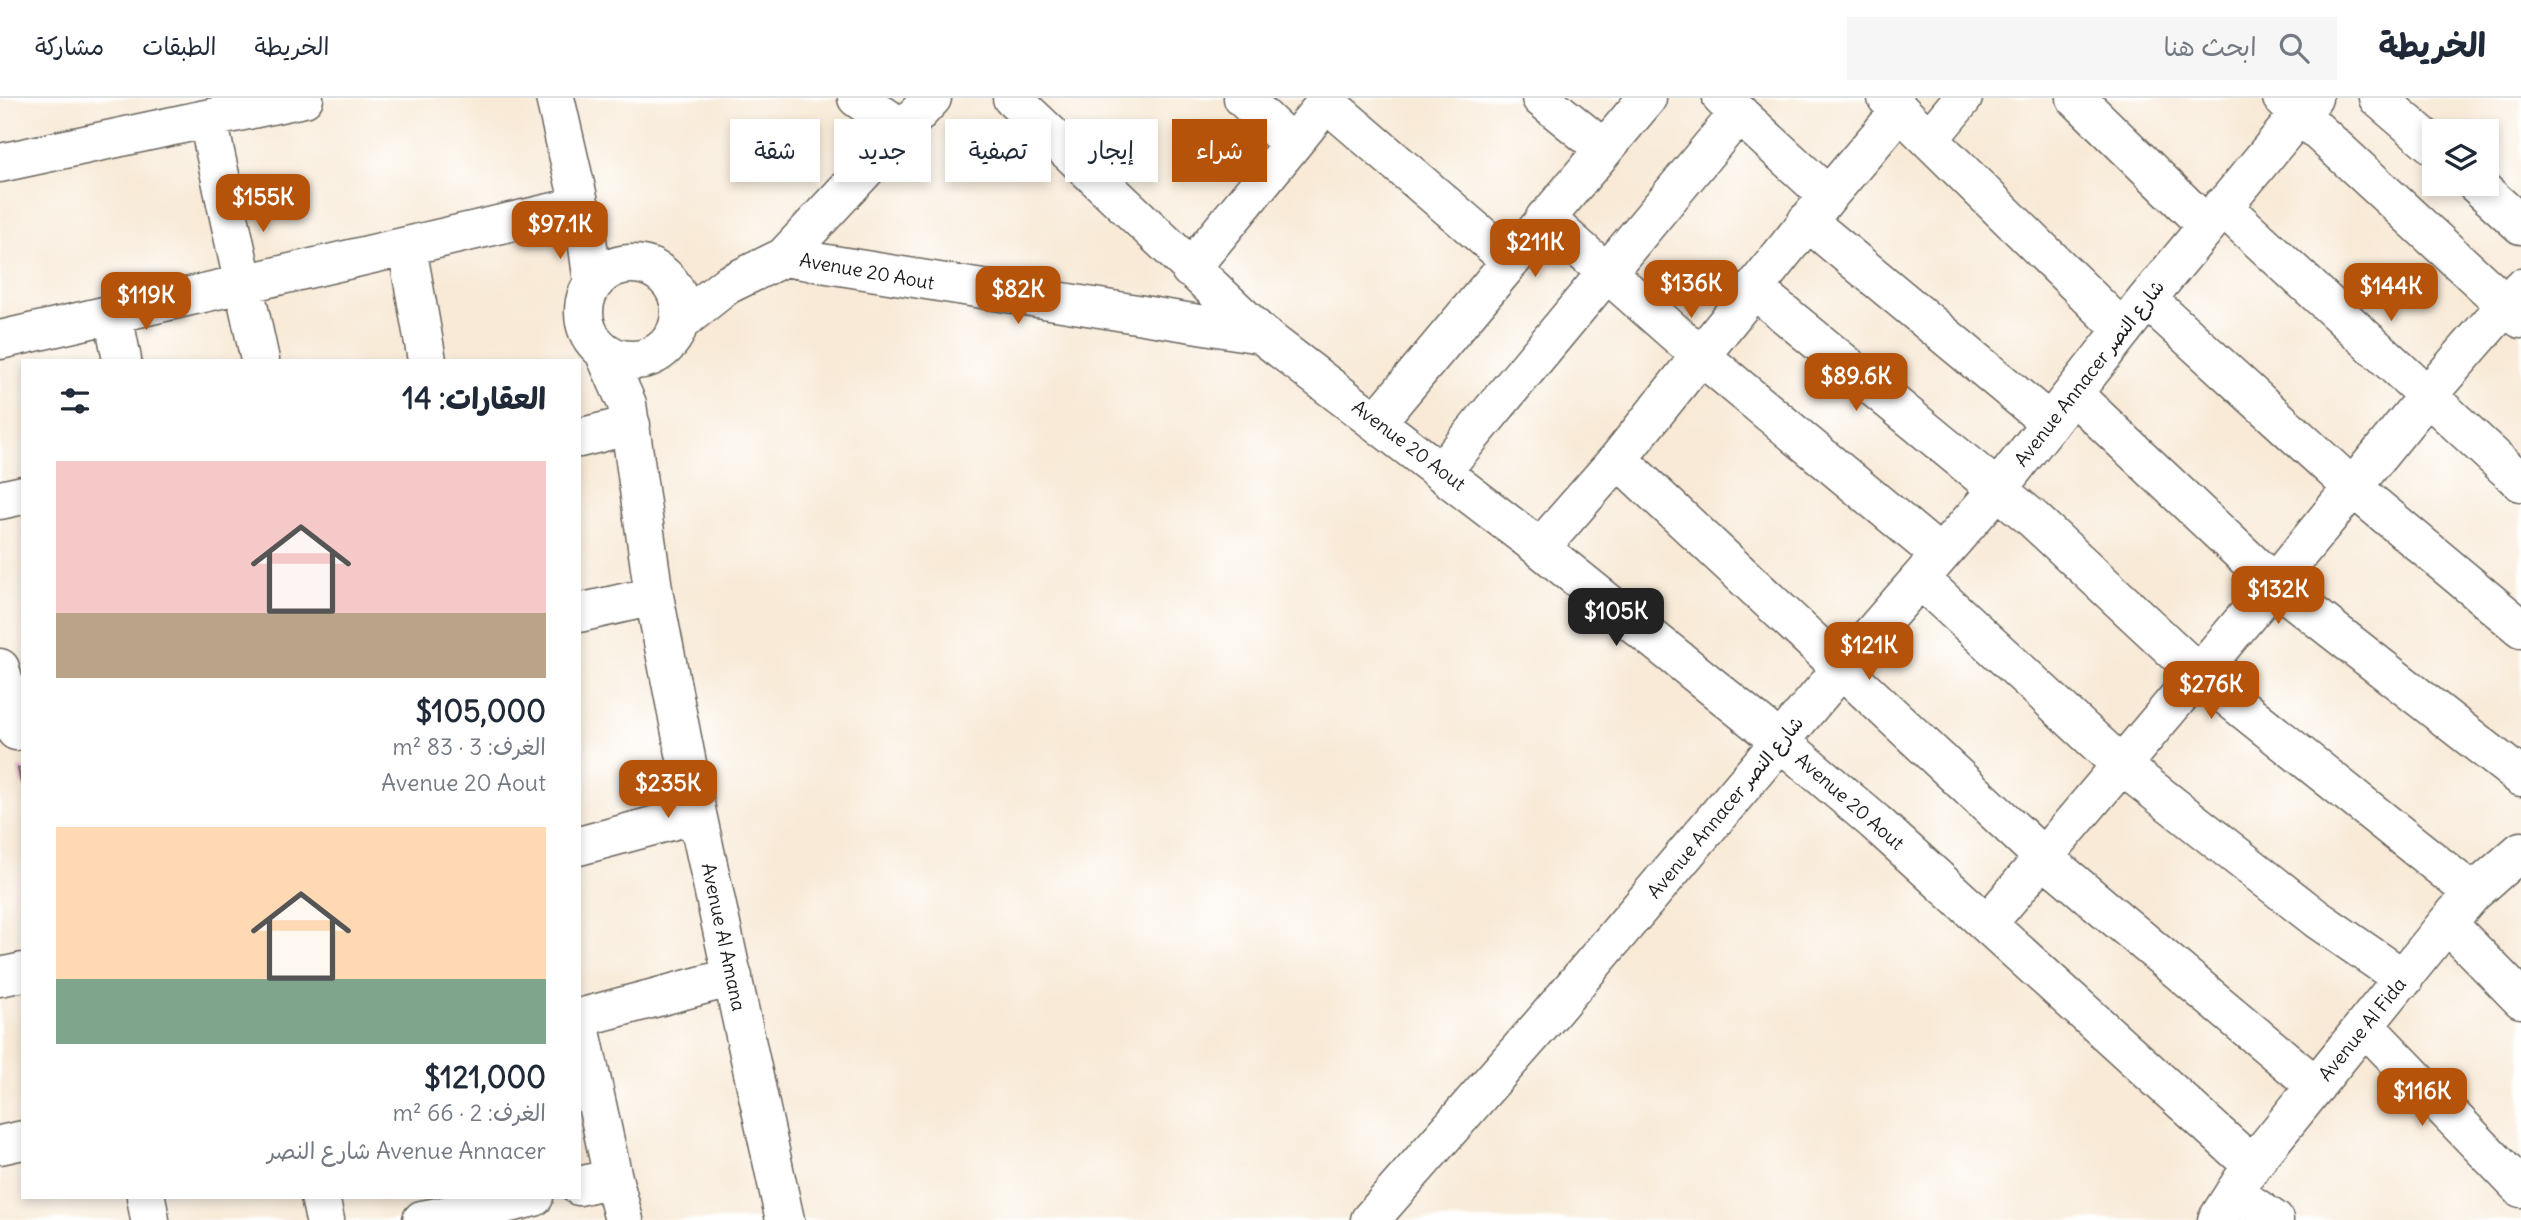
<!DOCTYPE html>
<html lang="ar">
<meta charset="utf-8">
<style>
:root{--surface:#fff;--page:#f6f6f7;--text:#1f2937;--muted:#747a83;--line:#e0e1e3;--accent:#b45309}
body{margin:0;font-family:Delius,"Playpen Sans Arabic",sans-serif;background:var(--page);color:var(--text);direction:rtl;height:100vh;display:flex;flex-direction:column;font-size:26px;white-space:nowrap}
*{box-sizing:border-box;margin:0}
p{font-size:23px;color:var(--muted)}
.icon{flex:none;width:38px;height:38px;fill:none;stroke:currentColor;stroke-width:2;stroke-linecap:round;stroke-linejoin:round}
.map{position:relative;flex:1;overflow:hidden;direction:ltr}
.drawer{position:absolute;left:21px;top:261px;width:560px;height:840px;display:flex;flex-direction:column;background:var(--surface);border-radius:0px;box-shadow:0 4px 10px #0003;direction:rtl}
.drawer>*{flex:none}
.banner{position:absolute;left:602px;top:21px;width:665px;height:63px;direction:rtl;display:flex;gap:14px}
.tools{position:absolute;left:2422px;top:21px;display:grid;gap:14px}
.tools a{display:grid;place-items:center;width:77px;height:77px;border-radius:0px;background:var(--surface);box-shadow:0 4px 10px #0003;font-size:35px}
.price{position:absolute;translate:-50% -60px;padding:0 16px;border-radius:14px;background:var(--accent);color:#fff;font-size:23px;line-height:46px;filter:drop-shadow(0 2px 4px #0008)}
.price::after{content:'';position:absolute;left:50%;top:42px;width:21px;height:16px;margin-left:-10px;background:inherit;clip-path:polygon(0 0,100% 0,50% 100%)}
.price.selected{background:#222;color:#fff}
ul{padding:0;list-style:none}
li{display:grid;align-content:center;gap:14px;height:371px;padding:0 35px}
li span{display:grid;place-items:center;height:217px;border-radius:0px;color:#555}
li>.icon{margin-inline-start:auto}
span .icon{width:126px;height:126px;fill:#fffc;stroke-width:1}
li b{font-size:30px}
h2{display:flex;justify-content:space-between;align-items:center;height:84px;padding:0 35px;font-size:30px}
.pill{padding:0 24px;border-radius:0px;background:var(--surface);box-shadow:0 4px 10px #0003;font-size:24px;line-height:63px}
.pill.selected{background:var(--accent);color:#fff}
header{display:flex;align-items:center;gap:42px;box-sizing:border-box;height:98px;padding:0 35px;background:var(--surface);border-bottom:2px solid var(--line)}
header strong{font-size:33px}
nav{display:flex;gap:38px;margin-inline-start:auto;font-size:24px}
.search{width:490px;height:63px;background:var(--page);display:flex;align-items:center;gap:18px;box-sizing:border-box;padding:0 24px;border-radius:0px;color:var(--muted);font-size:26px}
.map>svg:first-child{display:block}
</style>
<header>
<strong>الخريطة</strong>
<div class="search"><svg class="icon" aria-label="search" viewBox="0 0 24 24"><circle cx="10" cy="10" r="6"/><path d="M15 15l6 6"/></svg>ابحث هنا</div>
<nav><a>الخريطة</a><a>الطبقات</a><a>مشاركة</a></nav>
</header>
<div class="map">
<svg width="2521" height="1122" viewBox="0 0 2521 1122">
<rect width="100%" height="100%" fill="#fff"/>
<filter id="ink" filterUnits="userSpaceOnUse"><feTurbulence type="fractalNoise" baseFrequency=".0143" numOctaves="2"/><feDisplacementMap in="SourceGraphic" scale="14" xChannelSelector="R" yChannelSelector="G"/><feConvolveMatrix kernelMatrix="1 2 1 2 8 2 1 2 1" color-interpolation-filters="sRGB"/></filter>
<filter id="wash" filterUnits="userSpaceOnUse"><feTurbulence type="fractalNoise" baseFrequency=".00686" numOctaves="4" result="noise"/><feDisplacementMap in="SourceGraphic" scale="28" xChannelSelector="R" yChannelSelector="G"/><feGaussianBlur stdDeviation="1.57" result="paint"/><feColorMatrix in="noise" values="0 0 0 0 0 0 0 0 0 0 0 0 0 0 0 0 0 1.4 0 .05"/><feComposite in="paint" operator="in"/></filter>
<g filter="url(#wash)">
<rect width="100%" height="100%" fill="#f8ead7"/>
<g id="blocks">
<!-- building -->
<path fill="#e8aed0" d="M 23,669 L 23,686 L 21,686 L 18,670 Z"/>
</g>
</g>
<g filter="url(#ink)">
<use href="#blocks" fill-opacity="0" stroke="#69645d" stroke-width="2"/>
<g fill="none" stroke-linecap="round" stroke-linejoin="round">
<!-- street casing -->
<g stroke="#69645d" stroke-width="41">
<path id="street" d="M 555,0 L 586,134 L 593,185
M 857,0 L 903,31
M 1012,0 L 1261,236 L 1540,450 L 1781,644 L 1875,724 L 2252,1067
M 1243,0 L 1291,46
M 1541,0 L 1604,51
M 1887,0 L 2123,232
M 2076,0 L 2207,128
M 2282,0 L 2521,221
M 2378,0 L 2434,48
M 1326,4 L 1511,163
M 208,22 L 260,262
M 1929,41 L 1963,0
M 0,65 L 304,0
M 2476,86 L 2521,127
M 1828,98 L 1900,13
M 2222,108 L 2521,384
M 1545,120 L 1701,258 L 1940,457
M 1807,123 L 2050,325
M 407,149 L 427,262
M 784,159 L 932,0
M584 214a48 48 0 1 1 96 0a48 48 0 1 1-96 0Z
M 1190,171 L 1330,0
M 1754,191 L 2032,420 L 2199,576 L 2473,795
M 2147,201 L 2351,388 L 2521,530
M 113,216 L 122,262
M 679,225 L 727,187 L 784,159 L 1261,236
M 0,242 L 580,108
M 604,254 L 627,306 L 654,498 L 697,716 L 785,1122
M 2073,296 L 2274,486 L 2521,679
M 1377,323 L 1647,0
M 579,340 L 631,327
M 1618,361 L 2043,759 L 2316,988
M 1442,373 L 1739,15
M 0,402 L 23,397
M 1540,450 L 1618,361 L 1828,98 L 1722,0
M 1920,481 L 2121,667 L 2317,821 L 2404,881
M 579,515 L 654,498
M 0,570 L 16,633
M 579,748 L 697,716
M 1988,825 L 2274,486 L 2427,298 L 2521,190
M 2447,825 L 2521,901
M 0,879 L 23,874
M 579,920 L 733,879
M 579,924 L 613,1080 L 579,1088
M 2365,928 L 2521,1090
M 0,1047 L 23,1042
M 613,1080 L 624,1122
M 2234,1095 L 2274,1122
M 146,1099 L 150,1122
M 320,1099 L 325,1122
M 422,1122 L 488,1110
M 491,1122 L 488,1110 L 534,1099
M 1370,1122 L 1541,927 L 1843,569 L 1997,392 L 2147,201 L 2313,0
M 2217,1122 L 2252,1067 L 2447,825 L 2473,795 L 2521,753"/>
</g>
<!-- street -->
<use href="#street" stroke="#fff" stroke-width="38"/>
</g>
</g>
<g text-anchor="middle" stroke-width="7" stroke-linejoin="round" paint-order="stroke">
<!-- street labels -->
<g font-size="19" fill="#1c1c1c" stroke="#fff">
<text transform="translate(867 173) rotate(10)" y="7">Avenue 20 Aout</text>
<text transform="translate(2089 275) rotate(-52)" y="7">Avenue Annacer شارع النصر</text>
<text transform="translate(1409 347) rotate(37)" y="7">Avenue 20 Aout</text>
<text transform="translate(1850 703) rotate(41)" y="7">Avenue 20 Aout</text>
<text transform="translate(1725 709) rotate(-50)" y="7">Avenue Annacer شارع النصر</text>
<text transform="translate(724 839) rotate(78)" y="7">Avenue Al Amana</text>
<text transform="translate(2362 931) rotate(-51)" y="7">Avenue Al Fida</text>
</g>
</g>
</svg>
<div class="tools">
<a><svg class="icon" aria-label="layers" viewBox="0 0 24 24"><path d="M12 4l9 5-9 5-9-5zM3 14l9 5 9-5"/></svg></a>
</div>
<b class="price" style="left:263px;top:136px">$155K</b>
<b class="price" style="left:560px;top:163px">$97.1K</b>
<b class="price" style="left:1535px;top:181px">$211K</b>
<b class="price" style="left:1691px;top:222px">$136K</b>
<b class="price" style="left:2391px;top:225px">$144K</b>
<b class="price" style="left:1018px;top:228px">$82K</b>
<b class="price" style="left:146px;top:234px">$119K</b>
<b class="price" style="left:1856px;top:315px">$89.6K</b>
<b class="price" style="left:2278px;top:528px">$132K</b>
<b class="price selected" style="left:1616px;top:550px">$105K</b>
<b class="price" style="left:1869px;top:584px">$121K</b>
<b class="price" style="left:2211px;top:623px">$276K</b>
<b class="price" style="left:668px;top:722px">$235K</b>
<b class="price" style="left:2422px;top:1030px">$116K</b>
<div class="banner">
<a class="pill selected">شراء</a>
<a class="pill">إيجار</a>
<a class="pill">تصفية</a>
<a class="pill">جديد</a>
<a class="pill">شقة</a>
</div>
<section class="drawer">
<h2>العقارات: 14<svg class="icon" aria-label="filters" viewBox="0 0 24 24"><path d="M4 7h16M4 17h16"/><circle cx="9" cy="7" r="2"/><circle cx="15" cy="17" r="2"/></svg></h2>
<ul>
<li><span style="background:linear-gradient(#f6c9c9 70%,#b9a48a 0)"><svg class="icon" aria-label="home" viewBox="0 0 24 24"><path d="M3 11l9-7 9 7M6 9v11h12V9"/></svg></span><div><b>$105,000</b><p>الغرف: 3 · 83 m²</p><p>Avenue 20 Aout</p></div></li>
<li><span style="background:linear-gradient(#ffd9b3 70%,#7fa58c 0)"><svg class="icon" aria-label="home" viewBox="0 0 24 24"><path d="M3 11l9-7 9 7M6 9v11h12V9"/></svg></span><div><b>$121,000</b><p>الغرف: 2 · 66 m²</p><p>Avenue Annacer شارع النصر</p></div></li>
</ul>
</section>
</div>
